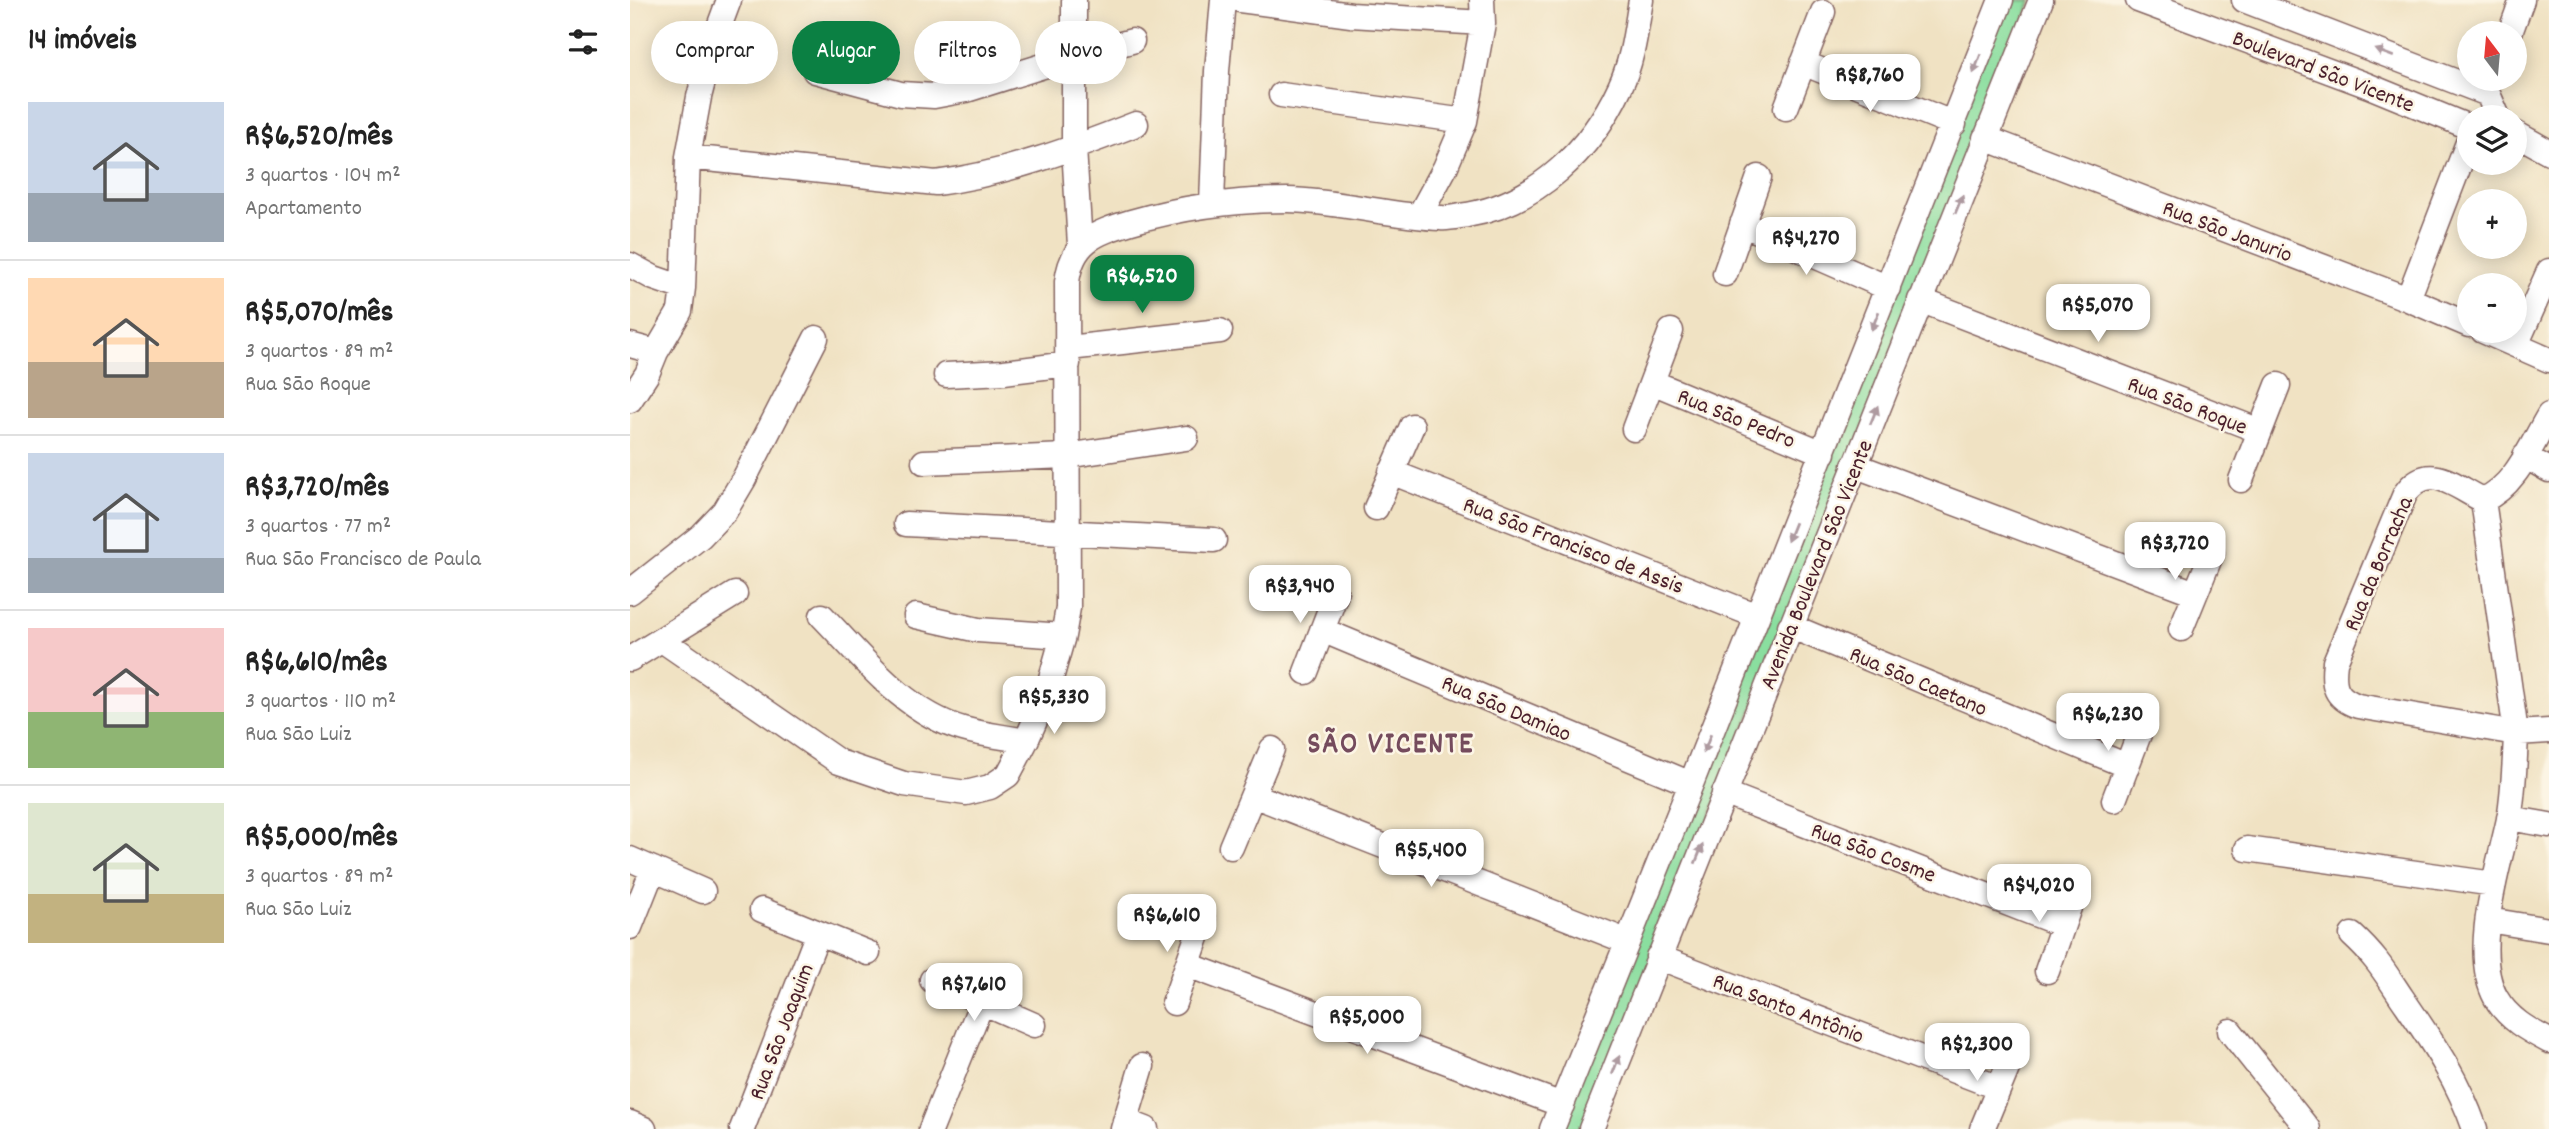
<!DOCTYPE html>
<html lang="pt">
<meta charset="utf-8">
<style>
:root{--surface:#fff;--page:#f6f6f6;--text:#222;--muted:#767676;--line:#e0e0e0;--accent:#0b8043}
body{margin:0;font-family:Dekko,sans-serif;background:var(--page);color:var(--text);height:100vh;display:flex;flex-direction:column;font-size:26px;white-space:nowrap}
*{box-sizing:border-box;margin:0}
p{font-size:23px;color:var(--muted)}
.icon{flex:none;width:38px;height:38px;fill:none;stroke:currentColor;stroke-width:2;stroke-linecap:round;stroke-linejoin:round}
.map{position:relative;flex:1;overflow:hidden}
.details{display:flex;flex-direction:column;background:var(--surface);width:630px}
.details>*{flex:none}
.top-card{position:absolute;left:21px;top:21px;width:665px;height:63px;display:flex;gap:14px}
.needle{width:46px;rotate:344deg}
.tools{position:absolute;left:1827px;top:21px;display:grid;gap:14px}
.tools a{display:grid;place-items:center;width:70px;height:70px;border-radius:50%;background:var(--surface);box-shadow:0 4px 18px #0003;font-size:35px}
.price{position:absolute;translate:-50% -60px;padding:0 16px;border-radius:14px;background:#fff;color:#222;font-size:23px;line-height:46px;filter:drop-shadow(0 2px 4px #0008)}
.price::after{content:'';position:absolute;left:50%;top:42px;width:21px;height:16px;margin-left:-10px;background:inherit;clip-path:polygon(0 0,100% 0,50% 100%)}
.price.selected{background:var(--accent);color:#fff}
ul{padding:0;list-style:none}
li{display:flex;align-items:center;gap:21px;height:175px;padding:0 28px}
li+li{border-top:2px solid var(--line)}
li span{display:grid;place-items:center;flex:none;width:196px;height:140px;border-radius:0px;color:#555}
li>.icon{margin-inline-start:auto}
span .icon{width:84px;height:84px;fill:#fffc;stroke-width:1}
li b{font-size:30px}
h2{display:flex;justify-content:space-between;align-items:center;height:84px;padding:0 28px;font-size:30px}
.pill{padding:0 24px;border-radius:32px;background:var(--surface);box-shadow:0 4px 18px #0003;font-size:24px;line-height:63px}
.pill.selected{background:var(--accent);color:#fff}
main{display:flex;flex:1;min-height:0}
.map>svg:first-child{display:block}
</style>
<main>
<section class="details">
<h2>14 imóveis<svg class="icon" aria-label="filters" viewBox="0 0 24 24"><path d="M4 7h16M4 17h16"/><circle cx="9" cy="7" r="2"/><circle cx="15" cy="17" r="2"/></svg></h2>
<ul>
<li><span style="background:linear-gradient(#c9d6e8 65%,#9aa5b1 0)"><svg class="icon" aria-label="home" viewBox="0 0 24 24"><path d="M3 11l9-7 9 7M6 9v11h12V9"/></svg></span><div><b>R$6,520/mês</b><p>3 quartos · 104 m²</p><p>Apartamento</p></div></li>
<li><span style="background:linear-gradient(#ffd9b3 60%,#b9a48a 0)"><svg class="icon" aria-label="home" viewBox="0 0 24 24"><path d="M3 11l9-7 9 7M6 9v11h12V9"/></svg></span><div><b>R$5,070/mês</b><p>3 quartos · 89 m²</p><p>Rua Sāo Roque</p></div></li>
<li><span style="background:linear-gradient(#c9d6e8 75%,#9aa5b1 0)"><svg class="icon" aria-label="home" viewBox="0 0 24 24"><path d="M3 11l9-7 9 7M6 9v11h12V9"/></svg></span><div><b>R$3,720/mês</b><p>3 quartos · 77 m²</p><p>Rua Sāo Francisco de Paula</p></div></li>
<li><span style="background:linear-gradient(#f6c9c9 60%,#8fb573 0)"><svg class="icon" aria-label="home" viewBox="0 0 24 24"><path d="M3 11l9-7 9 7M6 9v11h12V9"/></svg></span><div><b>R$6,610/mês</b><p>3 quartos · 110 m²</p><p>Rua Sāo Luiz</p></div></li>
<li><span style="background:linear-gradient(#dfe7d0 65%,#c2b280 0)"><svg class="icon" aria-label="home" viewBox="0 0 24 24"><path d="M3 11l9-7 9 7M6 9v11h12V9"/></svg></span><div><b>R$5,000/mês</b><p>3 quartos · 89 m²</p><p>Rua Sāo Luiz</p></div></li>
</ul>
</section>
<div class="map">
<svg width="1919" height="1129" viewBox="0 0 1919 1129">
<rect width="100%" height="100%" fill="#fcf5e5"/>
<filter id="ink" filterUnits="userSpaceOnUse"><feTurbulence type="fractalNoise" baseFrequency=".0143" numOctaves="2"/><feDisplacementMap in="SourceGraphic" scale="14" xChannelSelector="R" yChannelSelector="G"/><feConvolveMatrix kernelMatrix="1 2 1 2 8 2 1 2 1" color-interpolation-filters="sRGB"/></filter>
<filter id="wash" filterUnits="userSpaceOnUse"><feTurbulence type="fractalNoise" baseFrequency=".00686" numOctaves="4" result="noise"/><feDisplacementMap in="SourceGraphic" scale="28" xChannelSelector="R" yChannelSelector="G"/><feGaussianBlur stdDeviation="1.57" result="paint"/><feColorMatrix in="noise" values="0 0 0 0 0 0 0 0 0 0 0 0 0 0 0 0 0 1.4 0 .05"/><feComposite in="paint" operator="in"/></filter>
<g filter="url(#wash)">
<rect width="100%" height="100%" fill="#f0e2c3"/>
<!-- green -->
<path fill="#8ade9f" stroke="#6a7e65" stroke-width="2" d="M 1376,0 L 1402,0 L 957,1129 L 925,1129 Z"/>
</g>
<g filter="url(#ink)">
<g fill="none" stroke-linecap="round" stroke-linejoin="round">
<!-- minor casing -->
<g stroke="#846360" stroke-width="27">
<path id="minor" d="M 444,0 L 444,148 L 450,245
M 610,0 L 721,15 L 853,23 L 835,121 L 815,168 L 789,216
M 852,0 L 853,23
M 1508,0 L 1739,86 L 1839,127
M 1614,0 L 1858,94 L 1868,117
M 1880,33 L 1892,0
M 1173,63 L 1324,124
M 185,71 L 271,94 L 304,96 L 336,90 L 445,56 L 502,41
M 651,95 L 835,121
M 1156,108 L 1193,12
M 1885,133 L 1919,152
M 1355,138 L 1778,299 L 1839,325
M 58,157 L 306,183 C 375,174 442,149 506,124
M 582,203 L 587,71 L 593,0
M 1112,224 L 1258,288
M 0,265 L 24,278 L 53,288
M 1095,274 L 1129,177
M 1778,299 L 1839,140
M 1290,300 L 1630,431
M 1853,331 L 1919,360
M 0,345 L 26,352
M 1886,345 L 1919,271
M 439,348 L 590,331
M 316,375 L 374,372 L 438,364
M 1022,382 L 1193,453
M 0,400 L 17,374 L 26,352 L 50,311 L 53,288 L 58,157 L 69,97 L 83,43 L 99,0
M 1004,429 L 1041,331
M 1895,456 L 1919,470
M 294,462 L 436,456 L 556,438
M 1224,465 L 1565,593
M 761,472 L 1127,616
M 1611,480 L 1648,385
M 1853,500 L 1886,733 C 1885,762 1884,790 1879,819 C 1869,867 1840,952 1866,998 C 1878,1019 1898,1030 1919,1041
M 1853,500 C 1824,486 1798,460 1775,494 L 1705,662 C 1702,686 1705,698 1728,706 L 1886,733 L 1919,731
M 1853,500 C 1886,486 1901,445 1919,415
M 746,508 L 782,426
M 276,524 L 584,540
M 0,592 L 71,536 L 95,511 L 114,479 L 186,338
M 192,616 C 233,658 274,712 333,729 C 353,735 376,737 396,741
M 286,616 L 348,630 L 433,636
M 1160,626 L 1497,766
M 1551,629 L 1582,553
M 692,630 L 1061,784
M 32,640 L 209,762 L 274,784 L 336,793 L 360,787 L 378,775 L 396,741 L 416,696 L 433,636 L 438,608 L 437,282 C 442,241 465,233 501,222 C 553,207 604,200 658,200 C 709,201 760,216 811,218 C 819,219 829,216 837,215 C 907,203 961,150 990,87 C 1003,60 1006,29 1011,0
M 0,659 L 105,594
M 676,672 L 706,594
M 1094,793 L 1433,925
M 623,795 L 996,941
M 1484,800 L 1514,721
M 1879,818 L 1919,825
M 601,847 L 642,749
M 1617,849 L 1864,884
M 0,859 L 73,891
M 132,910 L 238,953
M 1858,920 L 1919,930
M 0,927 L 23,869
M 1722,935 C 1746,957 1754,971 1772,998 C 1802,1042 1827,1077 1845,1129
M 1028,957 L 1369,1088
M 558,965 L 932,1105
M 1417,971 L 1444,893
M 302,980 L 404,1025
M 544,1003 L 573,920
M 1600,1031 L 1678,1129
M 495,1121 L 516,1129
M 0,1123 L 14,1129
M 112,1129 L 188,933
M 301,1129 L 352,1002
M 493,1129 L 512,1066
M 922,1129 L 1061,784 L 1371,0
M 961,1129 L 1411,0
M 1352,1129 L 1383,1054"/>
</g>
<!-- minor -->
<use href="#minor" stroke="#fff" stroke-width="24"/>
</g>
<!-- one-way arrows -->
<defs><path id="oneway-solid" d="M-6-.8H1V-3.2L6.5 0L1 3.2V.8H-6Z" transform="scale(1.75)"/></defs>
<g fill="#ae9aa0">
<use href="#oneway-solid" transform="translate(1754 53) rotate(-159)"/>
<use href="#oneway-solid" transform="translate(1347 64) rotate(111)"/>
<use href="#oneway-solid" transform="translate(1329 204) rotate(-68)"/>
<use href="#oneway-solid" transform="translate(1245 321) rotate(112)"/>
<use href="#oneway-solid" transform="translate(1244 415) rotate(-68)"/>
<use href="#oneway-solid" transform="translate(1161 532) rotate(112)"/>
<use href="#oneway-solid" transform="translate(1077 744) rotate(111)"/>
<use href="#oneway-solid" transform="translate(1069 854) rotate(-68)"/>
<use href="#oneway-solid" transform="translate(986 1065) rotate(-69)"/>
</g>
</g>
<g text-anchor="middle" stroke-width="5" stroke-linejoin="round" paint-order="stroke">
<!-- street labels -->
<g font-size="23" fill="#4a1f2b" stroke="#fcf5e5">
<text transform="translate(1694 70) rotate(21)" y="8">Boulevard São Vicente</text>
<text transform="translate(1598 230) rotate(21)" y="8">Rua Sāo Janurio</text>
<text transform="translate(1558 404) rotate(21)" y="8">Rua Sāo Roque</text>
<text transform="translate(1107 417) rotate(22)" y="8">Rua Sāo Pedro</text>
<text transform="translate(944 544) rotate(21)" y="8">Rua Sāo Francisco de Assis</text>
<text transform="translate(1747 563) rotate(-67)" y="8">Rua da Borracha</text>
<text transform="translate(1185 564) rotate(-68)" y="8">Avenida Boulevard São Vicente</text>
<text transform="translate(1289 680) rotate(23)" y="8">Rua Sāo Caetano</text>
<text transform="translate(877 707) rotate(23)" y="8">Rua Sāo Damiao</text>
<text transform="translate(1244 851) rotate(21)" y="8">Rua Sāo Cosme</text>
<text transform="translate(1159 1007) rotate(21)" y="8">Rua Santo Antônio</text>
<text transform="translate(150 1031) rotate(-69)" y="8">Rua Sāo Joaquim</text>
</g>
<!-- district labels -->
<g font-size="30" font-weight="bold" letter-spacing="2" fill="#754b5d" stroke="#fcf5e5">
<text x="761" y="752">SÃO VICENTE</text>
</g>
</g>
</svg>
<div class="tools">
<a><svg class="needle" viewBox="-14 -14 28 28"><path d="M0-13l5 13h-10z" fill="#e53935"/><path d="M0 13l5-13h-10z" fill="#767676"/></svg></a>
<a><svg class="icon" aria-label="layers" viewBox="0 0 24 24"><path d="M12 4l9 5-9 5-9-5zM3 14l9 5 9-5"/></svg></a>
<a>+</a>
<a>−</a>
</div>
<b class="price" style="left:1240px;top:114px">R$8,760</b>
<b class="price" style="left:1176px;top:277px">R$4,270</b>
<b class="price selected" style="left:512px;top:315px">R$6,520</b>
<b class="price" style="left:1468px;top:344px">R$5,070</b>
<b class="price" style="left:1545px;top:582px">R$3,720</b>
<b class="price" style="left:670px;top:625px">R$3,940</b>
<b class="price" style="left:424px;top:736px">R$5,330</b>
<b class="price" style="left:1478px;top:753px">R$6,230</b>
<b class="price" style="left:801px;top:889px">R$5,400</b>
<b class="price" style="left:1409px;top:924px">R$4,020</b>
<b class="price" style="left:537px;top:954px">R$6,610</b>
<b class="price" style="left:344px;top:1023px">R$7,610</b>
<b class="price" style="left:737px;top:1056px">R$5,000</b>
<b class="price" style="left:1347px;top:1083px">R$2,300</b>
<div class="top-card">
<a class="pill">Comprar</a>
<a class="pill selected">Alugar</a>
<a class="pill">Filtros</a>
<a class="pill">Novo</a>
</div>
</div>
</main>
